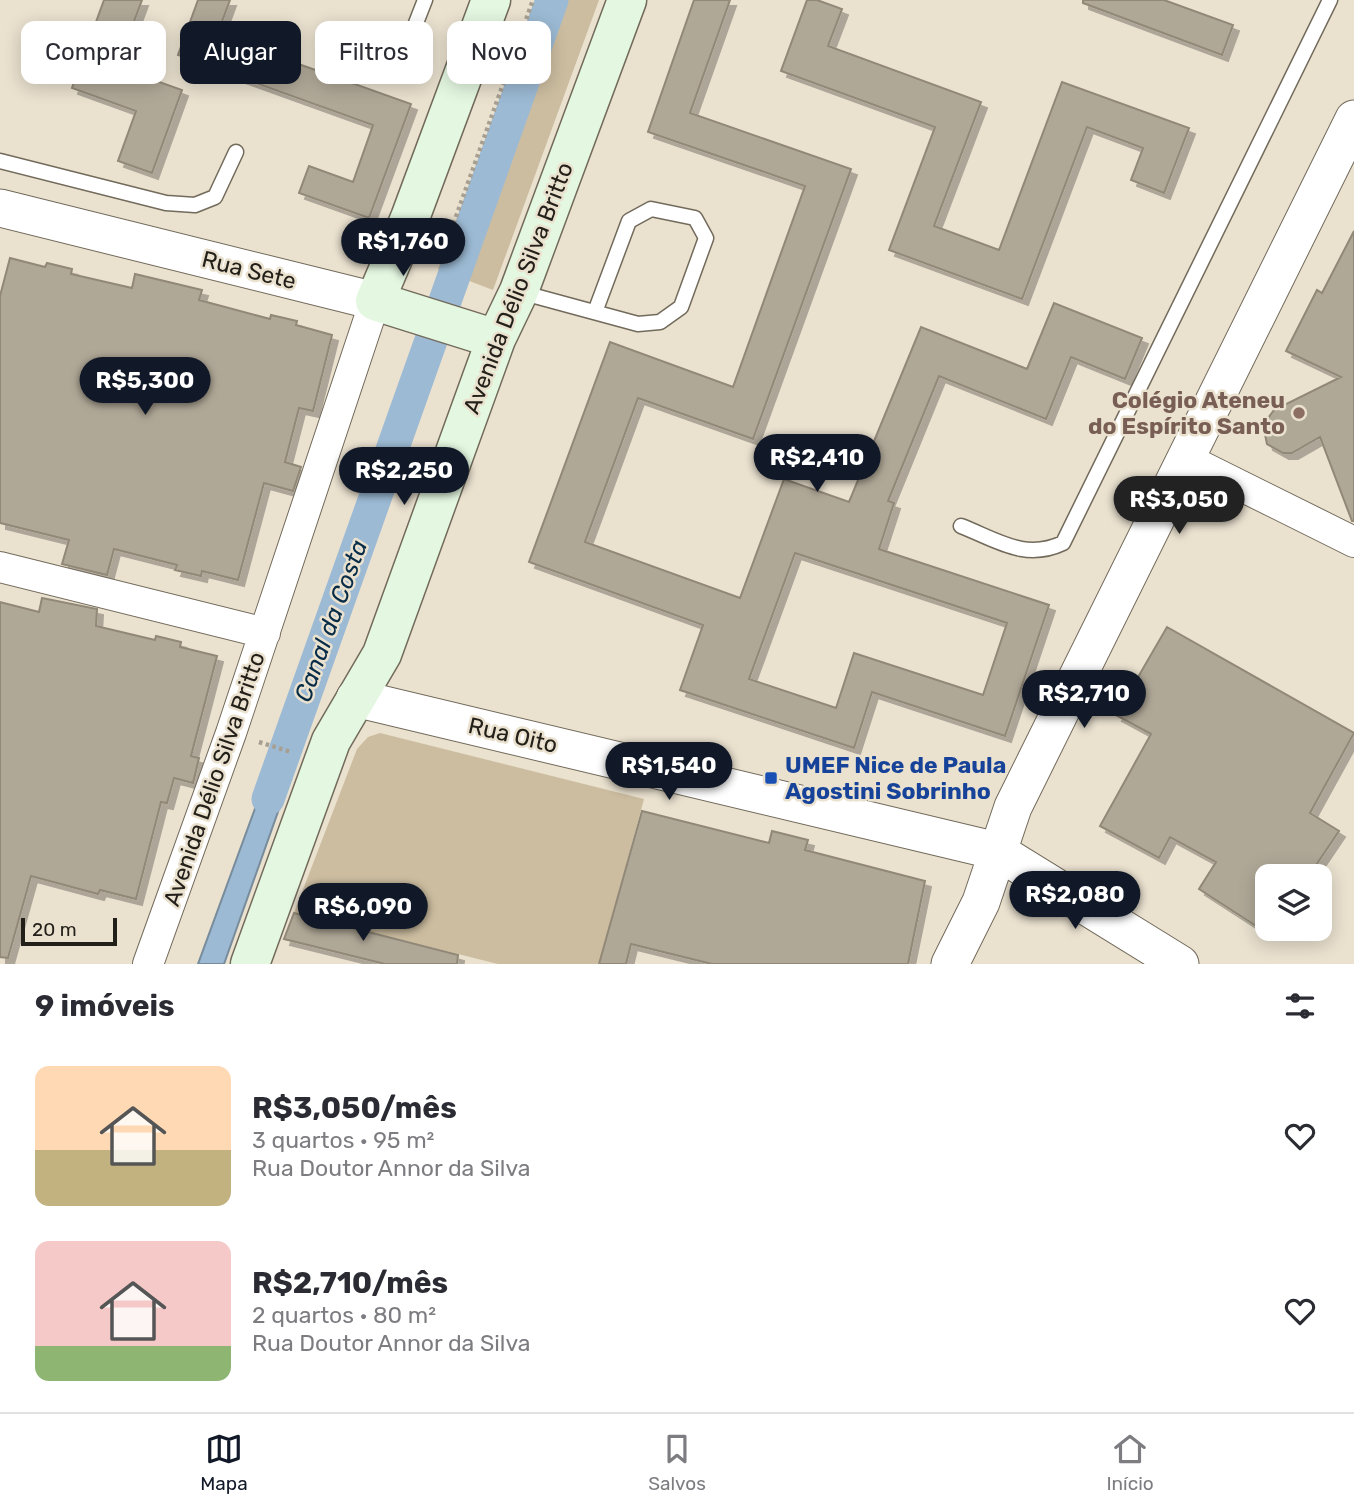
<!DOCTYPE html>
<html lang="pt">
<meta charset="utf-8">
<style>
:root{--surface:#fff;--page:#f7f7f7;--text:#2b2b33;--muted:#7c7c81;--line:#e1e1e2;--accent:#111827}
body{margin:0;font-family:Rubik,sans-serif;background:var(--page);color:var(--text);height:100vh;display:flex;flex-direction:column;font-size:26px;white-space:nowrap}
*{box-sizing:border-box;margin:0}
p{font-size:23px;color:var(--muted)}
.icon{flex:none;width:38px;height:38px;fill:none;stroke:currentColor;stroke-width:2;stroke-linecap:round;stroke-linejoin:round}
.map{position:relative;height:964px;overflow:hidden}
.sheet{display:flex;flex-direction:column;background:var(--surface);flex:1}
.sheet>*{flex:none}
.hud{position:absolute;left:21px;top:21px;width:700px;height:63px;display:flex;gap:14px}
.buttons{position:absolute;left:1255px;top:864px;display:grid;gap:14px}
.buttons a{display:grid;place-items:center;width:77px;height:77px;border-radius:14px;background:var(--surface);box-shadow:0 4px 18px #0003;font-size:35px}
.scale{position:absolute;left:21px;bottom:18px;width:96px;box-sizing:border-box;padding-left:7px;border:4px solid #23201a;border-top:0;font-size:19px;line-height:24px;white-space:nowrap;color:#23201a;-webkit-text-stroke:5px #eae1cf;paint-order:stroke}
.price{position:absolute;translate:-50% -60px;padding:0 16px;border-radius:24px;background:var(--accent);color:#fff;font-size:23px;line-height:46px;filter:drop-shadow(0 2px 4px #0008)}
.price::after{content:'';position:absolute;left:50%;top:42px;width:21px;height:16px;margin-left:-10px;background:inherit;clip-path:polygon(0 0,100% 0,50% 100%)}
.price.current{background:#222;color:#fff}
ul{padding:0;list-style:none}
li{display:flex;align-items:center;gap:21px;height:175px;padding:0 35px}
li span{display:grid;place-items:center;flex:none;width:196px;height:140px;border-radius:14px;color:#555}
li>.icon{margin-inline-start:auto}
span .icon{width:84px;height:84px;fill:#fffc;stroke-width:1}
li b{font-size:30px}
h2{display:flex;justify-content:space-between;align-items:center;height:84px;padding:0 35px;font-size:30px}
.tag{padding:0 24px;border-radius:14px;background:var(--surface);box-shadow:0 4px 18px #0003;font-size:24px;line-height:63px}
.tag.current{background:var(--accent);color:#fff}
.menu{display:flex;justify-content:space-around;align-items:center;height:98px;border-top:2px solid var(--line);background:var(--surface);font-size:19px;color:var(--muted)}
.menu a{display:grid;justify-items:center;gap:4px}
.menu .current{color:var(--accent)}
.map>svg:first-child{display:block}
</style>
<div class="map">
<svg width="1354" height="964" viewBox="0 0 1354 964">
<defs>
<filter id="shadow"><feDropShadow dx="6" dy="6" stdDeviation="0" flood-color="#0004"/></filter>
</defs>
<rect width="100%" height="100%" fill="#eae1cf"/>
<!-- green -->
<path fill="#ccbda0" d="M 538,0 L 599,0 L 493,290 L 438,269 Z
M 380,733 L 644,799 L 599,964 L 498,964 L 294,913 L 357,749 L 368,737 Z"/>
<!-- water -->
<path fill="#9cbad4" stroke="#788c9c" stroke-width="2" d="M 275,754 L 296,761 L 224,964 L 198,964 Z"/>
<g fill="none" stroke-linecap="round" stroke-linejoin="round">
<!-- canal -->
<path stroke="#9cbad4" stroke-width="33" d="M 268,799 L 552,0"/>
</g>
<!-- building -->
<path fill="#b0a897" stroke="#918878" stroke-width="2" fill-rule="evenodd" filter="url(#shadow)" d="M 104,0 L 142,0 L 117,67 L 182,90 L 152,173 L 118,161 L 136,111 L 72,88 Z
M 198,0 L 230,0 L 217,35 L 411,104 L 369,218 L 299,193 L 309,166 L 353,182 L 373,125 L 178,55 Z
M 694,0 L 730,0 L 690,113 L 851,169 L 753,439 L 638,398 L 585,542 L 740,598 L 784,479 L 849,502 L 921,327 L 1027,369 L 1054,303 L 1142,338 L 1125,379 L 1071,357 L 1046,419 L 939,376 L 888,501 L 894,503 L 879,549 L 1049,605 L 1005,736 L 872,692 L 854,748 L 680,690 L 703,625 L 529,562 L 610,342 L 733,387 L 805,186 L 648,132 ZM 795,553 L 1007,623 L 983,695 L 854,653 L 836,708 L 749,679 Z
M 807,0 L 817,0 L 842,9 L 828,46 L 981,102 L 934,226 L 999,250 L 1062,82 L 1189,128 L 1164,193 L 1131,180 L 1143,148 L 1087,127 L 1022,299 L 889,250 L 935,127 L 781,71 Z
M 1083,0 L 1164,0 L 1233,25 L 1222,55 L 1083,3 Z
M 1354,231 L 1354,521 L 1352,521 L 1320,437 L 1292,453 L 1283,453 L 1267,444 L 1263,425 L 1274,410 L 1341,377 L 1286,351 L 1317,290 L 1322,293 Z
M 10,258 L 45,267 L 47,263 L 72,269 L 71,274 L 132,288 L 135,274 L 202,290 L 199,300 L 270,319 L 271,315 L 297,321 L 296,325 L 332,335 L 313,411 L 299,408 L 285,462 L 301,467 L 293,491 L 264,483 L 238,580 L 202,571 L 201,576 L 175,570 L 177,565 L 114,549 L 107,575 L 62,564 L 69,540 L 0,523 L 0,296 Z
M 42,598 L 97,609 L 96,626 L 155,640 L 156,636 L 181,642 L 180,647 L 217,656 L 191,756 L 199,758 L 193,783 L 174,778 L 167,803 L 161,802 L 136,899 L 100,890 L 98,894 L 31,876 L 8,958 L 0,957 L 0,602 L 39,612 Z
M 1167,627 L 1354,733 L 1310,813 L 1339,831 L 1308,877 L 1267,877 L 1267,933 L 1199,889 L 1216,862 L 1170,837 L 1159,858 L 1100,826 L 1151,734 L 1116,715 Z
M 642,811 L 769,843 L 772,831 L 808,840 L 805,850 L 925,881 L 908,964 L 712,964 L 631,944 L 626,964 L 599,964 Z
M 294,913 L 458,955 L 457,964 L 385,964 L 284,939 Z"/>
<g fill="none" stroke-linecap="round" stroke-linejoin="round">
<!-- service casing -->
<g stroke="#726a5b" stroke-width="17">
<path id="service" d="M 405,51 L 425,0
M 0,161 L 166,203 L 195,205 L 215,197 L 236,152
M 520,292 L 638,324 L 660,322 L 681,307 L 706,238 L 695,218 L 651,209 L 629,221 L 595,312
M 961,526 C 997,540 1025,561 1063,543 L 1330,0"/>
</g>
<!-- minor casing -->
<g stroke="#726a5b" stroke-width="32">
<path id="minor" d="M 1185,458 L 1354,542
M 0,567 L 265,633
M 148,964 L 231,733 L 375,301"/>
</g>
<!-- tertiary casing -->
<g stroke="#726a5b" stroke-width="39">
<path id="tertiary" d="M 0,208 L 375,301
M 355,698 L 997,851 L 1180,964
M 950,964 L 981,902 L 1013,807 L 1354,119"/>
</g>
<!-- secondary casing -->
<g stroke="#726a5b" stroke-width="41">
<path id="secondary" d="M 491,0 L 410,218 L 375,301 L 496,339
M 250,964 L 331,741 L 382,654 L 496,339 L 519,291 L 627,0"/>
</g>
<!-- path -->
<path stroke="#a7a092" stroke-width="4.5" stroke-dasharray="3.5 3.5" stroke-linecap="butt" d="M 443,226 L 452,228 L 533,0
M 259,742 L 291,752"/>
<!-- service -->
<use href="#service" stroke="#fff" stroke-width="14"/>
<!-- minor -->
<use href="#minor" stroke="#fff" stroke-width="30"/>
<!-- tertiary -->
<use href="#tertiary" stroke="#fff" stroke-width="37"/>
<!-- secondary -->
<use href="#secondary" stroke="#e4f8e1" stroke-width="38"/>
</g>
<!-- markers -->
<circle fill="#8d6e63" stroke="#eae1cf" stroke-width="2.5" cx="1299" cy="413" r="7"/>
<rect fill="#1a4fb4" stroke="#eae1cf" stroke-width="2.5" x="764" y="771" width="14" height="14" rx="3.5"/>
<g text-anchor="middle" stroke-width="5" stroke-linejoin="round" paint-order="stroke">
<!-- street labels -->
<g font-size="23" fill="#23201a" stroke="#eae1cf">
<text transform="translate(249 270) rotate(14)" y="8">Rua Sete</text>
<text transform="translate(518 288) rotate(-69)" y="8">Avenida Délio Silva Britto</text>
<text transform="translate(513 735) rotate(13)" y="8">Rua Oito</text>
<text transform="translate(214 779) rotate(-71)" y="8">Avenida Délio Silva Britto</text>
</g>
<!-- education labels -->
<g font-size="23" font-weight="bold" fill="#785e54" stroke="#eae1cf" text-anchor="end">
<text x="1285" y="408">Colégio Ateneu<tspan x="1285" dy="26">do Espírito Santo</tspan></text>
</g>
<!-- transit labels -->
<g font-size="23" font-weight="bold" fill="#164399" stroke="#eae1cf" text-anchor="start">
<text x="785" y="773">UMEF Nice de Paula<tspan x="785" dy="26">Agostini Sobrinho</tspan></text>
</g>
<!-- water labels -->
<g font-size="24" font-style="italic" fill="#072c47" stroke="#eae1cf">
<text transform="translate(331 621) rotate(-70)" y="8">Canal da Costa</text>
</g>
</g>
</svg>
<div class="buttons">
<a><svg class="icon" aria-label="layers" viewBox="0 0 24 24"><path d="M12 4l9 5-9 5-9-5zM3 14l9 5 9-5"/></svg></a>
</div>
<div class="scale">20 m</div>
<b class="price" style="left:403px;top:278px">R$1,760</b>
<b class="price" style="left:145px;top:417px">R$5,300</b>
<b class="price" style="left:817px;top:494px">R$2,410</b>
<b class="price" style="left:404px;top:507px">R$2,250</b>
<b class="price current" style="left:1179px;top:536px">R$3,050</b>
<b class="price" style="left:1084px;top:730px">R$2,710</b>
<b class="price" style="left:669px;top:802px">R$1,540</b>
<b class="price" style="left:1075px;top:931px">R$2,080</b>
<b class="price" style="left:363px;top:943px">R$6,090</b>
<div class="hud">
<a class="tag">Comprar</a>
<a class="tag current">Alugar</a>
<a class="tag">Filtros</a>
<a class="tag">Novo</a>
</div>
</div>
<section class="sheet">
<h2>9 imóveis<svg class="icon" aria-label="filters" viewBox="0 0 24 24"><path d="M4 7h16M4 17h16"/><circle cx="9" cy="7" r="2"/><circle cx="15" cy="17" r="2"/></svg></h2>
<ul>
<li><span style="background:linear-gradient(#ffd9b3 60%,#c2b280 0)"><svg class="icon" aria-label="home" viewBox="0 0 24 24"><path d="M3 11l9-7 9 7M6 9v11h12V9"/></svg></span><div><b>R$3,050/mês</b><p>3 quartos · 95 m²</p><p>Rua Doutor Annor da Silva</p></div><svg class="icon" aria-label="heart" viewBox="0 0 24 24"><path d="M12 20l-8-8c-3-5 5-10 8-4 3-6 11-1 8 4z"/></svg></li>
<li><span style="background:linear-gradient(#f6c9c9 75%,#8fb573 0)"><svg class="icon" aria-label="home" viewBox="0 0 24 24"><path d="M3 11l9-7 9 7M6 9v11h12V9"/></svg></span><div><b>R$2,710/mês</b><p>2 quartos · 80 m²</p><p>Rua Doutor Annor da Silva</p></div><svg class="icon" aria-label="heart" viewBox="0 0 24 24"><path d="M12 20l-8-8c-3-5 5-10 8-4 3-6 11-1 8 4z"/></svg></li>
</ul>
</section>
<nav class="menu">
<a class="current"><svg class="icon" aria-label="map" viewBox="0 0 24 24"><path d="M3 6l6-2 6 2 6-2v14l-6 2-6-2-6 2zM9 4v14M15 6v14"/></svg>Mapa</a>
<a><svg class="icon" aria-label="saved" viewBox="0 0 24 24"><path d="M7 4h10v16l-5-4-5 4z"/></svg>Salvos</a>
<a><svg class="icon" aria-label="home" viewBox="0 0 24 24"><path d="M3 11l9-7 9 7M6 9v11h12V9"/></svg>Início</a>
</nav>
